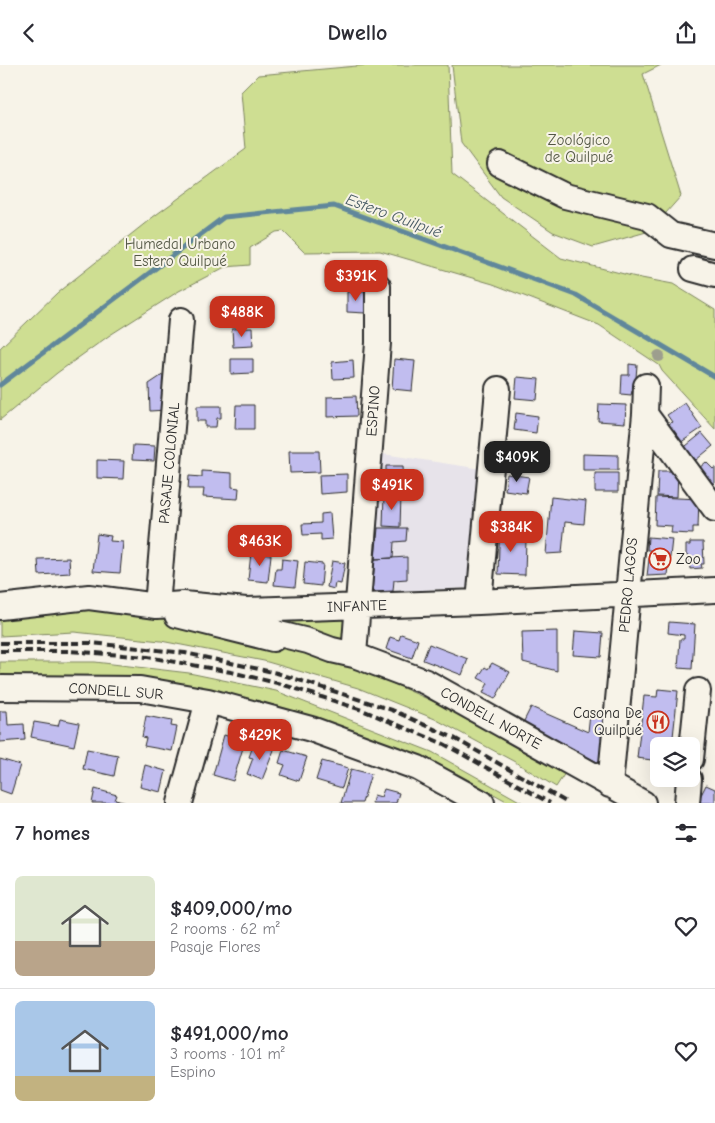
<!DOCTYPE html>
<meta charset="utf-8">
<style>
:root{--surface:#fff;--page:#f7f7f7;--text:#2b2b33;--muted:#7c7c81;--line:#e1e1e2;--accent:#c8321e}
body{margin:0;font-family:"Comic Neue",sans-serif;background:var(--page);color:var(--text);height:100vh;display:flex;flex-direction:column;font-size:19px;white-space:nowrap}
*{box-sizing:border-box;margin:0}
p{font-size:16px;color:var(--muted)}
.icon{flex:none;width:28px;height:28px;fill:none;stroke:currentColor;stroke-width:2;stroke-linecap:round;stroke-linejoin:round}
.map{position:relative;height:738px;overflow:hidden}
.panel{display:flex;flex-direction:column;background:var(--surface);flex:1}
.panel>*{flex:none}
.buttons{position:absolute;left:650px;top:672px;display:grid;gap:10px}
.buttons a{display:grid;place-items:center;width:50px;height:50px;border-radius:8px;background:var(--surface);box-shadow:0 5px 20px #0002;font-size:25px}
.price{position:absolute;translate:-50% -42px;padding:0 11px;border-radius:10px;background:var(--accent);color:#fff;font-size:16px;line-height:32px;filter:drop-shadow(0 1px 2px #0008)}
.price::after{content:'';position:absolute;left:50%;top:30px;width:15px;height:11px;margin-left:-8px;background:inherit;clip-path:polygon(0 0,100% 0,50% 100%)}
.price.on{background:#222;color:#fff}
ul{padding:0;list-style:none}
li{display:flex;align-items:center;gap:15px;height:125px;padding:0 15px}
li+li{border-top:1px solid var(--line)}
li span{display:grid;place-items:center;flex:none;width:140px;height:100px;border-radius:8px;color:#555}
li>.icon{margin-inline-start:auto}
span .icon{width:60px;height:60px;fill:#fffc;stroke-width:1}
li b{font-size:21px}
h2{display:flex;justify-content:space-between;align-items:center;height:60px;padding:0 15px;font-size:21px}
header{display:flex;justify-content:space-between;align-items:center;height:65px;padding:0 15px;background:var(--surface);font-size:22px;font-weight:800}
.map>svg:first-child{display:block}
</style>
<header><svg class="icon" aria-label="back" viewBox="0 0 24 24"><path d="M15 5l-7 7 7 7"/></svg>Dwello<svg class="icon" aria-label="share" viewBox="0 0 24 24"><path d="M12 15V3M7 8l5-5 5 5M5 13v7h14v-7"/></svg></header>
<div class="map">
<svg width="715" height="738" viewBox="0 0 715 738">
<rect width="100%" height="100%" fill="#f7f3e8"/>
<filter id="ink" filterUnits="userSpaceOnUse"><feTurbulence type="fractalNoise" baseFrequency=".02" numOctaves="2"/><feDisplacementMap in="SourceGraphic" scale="10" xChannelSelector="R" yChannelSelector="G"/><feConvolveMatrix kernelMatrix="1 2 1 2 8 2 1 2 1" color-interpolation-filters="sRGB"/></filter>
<g filter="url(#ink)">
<!-- built -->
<path fill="#e7e3ea" d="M 383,389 L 482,404 L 473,523 L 372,527 Z"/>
<!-- green -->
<path fill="#cede92" stroke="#7c845e" d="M 368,0 L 448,0 L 452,109 L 561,193 L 636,212 L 673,219 L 715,245 L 715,364 L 662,306 L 659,300 L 599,260 L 493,219 L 380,186 L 304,187 L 283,166 L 276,167 L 250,183 L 250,200 L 225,202 L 179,226 L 110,270 L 57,308 L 0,355 L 0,283 L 57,228 L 153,152 L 246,84 L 241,27 L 258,10 Z
M 452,0 L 661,0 L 643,9 L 681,131 L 650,166 L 593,182 L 553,167 L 501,132 L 461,78 Z
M 120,542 L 180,555 L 344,597 L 448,643 L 565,708 L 556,722 L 515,697 L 435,654 L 358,623 L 264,596 L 161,576 L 74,567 L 0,571 L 0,549 Z
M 349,551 L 348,580 L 279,563 L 280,553 Z
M 0,597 L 95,597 L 189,608 L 276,626 L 432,687 L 523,738 L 510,738 L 456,708 L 397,682 L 347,667 L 278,641 L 196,622 L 122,612 L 0,611 Z"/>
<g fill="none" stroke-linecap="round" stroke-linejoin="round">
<!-- stream -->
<path stroke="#61879b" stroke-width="5" d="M 0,320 L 224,152 L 334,141 L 576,230 L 715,312"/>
</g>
<!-- building -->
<path fill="#c1bdef" stroke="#2b2b2b" d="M 347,227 L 365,227 L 365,248 L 347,247 Z
M 252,263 L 253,281 L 233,282 L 232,264 Z
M 231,294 L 253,294 L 253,308 L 231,309 Z
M 394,294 L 415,296 L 412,326 L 392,324 Z
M 353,295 L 354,313 L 333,314 L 332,297 Z
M 629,299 L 637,300 L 635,326 L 632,326 L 631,330 L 621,329 L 622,310 L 629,310 Z
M 164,309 L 166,345 L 150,346 L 149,319 Z
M 517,312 L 539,314 L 537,335 L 515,333 Z
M 356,331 L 357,351 L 327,352 L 327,332 Z
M 685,338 L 702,363 L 677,380 L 664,362 L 672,357 L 667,350 Z
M 599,339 L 626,340 L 625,358 L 598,356 Z
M 236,340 L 254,340 L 254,364 L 235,364 Z
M 197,341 L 221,341 L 221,353 L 217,353 L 216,362 L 205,362 L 205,356 L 197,356 Z
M 516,348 L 538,351 L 536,368 L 514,365 Z
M 702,368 L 713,381 L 696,395 L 694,393 L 690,396 L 681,385 Z
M 133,380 L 155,381 L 154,396 L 132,395 Z
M 517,381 L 539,384 L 537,401 L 515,398 Z
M 289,386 L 319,386 L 320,407 L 290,408 Z
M 583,389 L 618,390 L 618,405 L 583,405 Z
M 97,395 L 124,396 L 123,414 L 97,413 Z
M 706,397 L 713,404 L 715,402 L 715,418 L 712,421 L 698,404 Z
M 386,401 L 403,401 L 404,424 L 386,425 Z
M 202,406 L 232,408 L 232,422 L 239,423 L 238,434 L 203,432 L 204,424 L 188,424 L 189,411 L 202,412 Z
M 658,406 L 678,406 L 677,432 L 657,431 Z
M 595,408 L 618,408 L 618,427 L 595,427 Z
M 347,409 L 347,427 L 320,429 L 319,410 Z
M 507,409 L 529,412 L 526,428 L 505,425 Z
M 384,430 L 401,431 L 400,462 L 383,461 Z
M 551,432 L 586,436 L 584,459 L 565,457 L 562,488 L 546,489 Z
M 656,432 L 699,434 L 698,462 L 693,462 L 693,469 L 671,468 L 672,461 L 655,460 Z
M 330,448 L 332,474 L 321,475 L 321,469 L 303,470 L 302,459 L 321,458 L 321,449 Z
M 500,456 L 510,457 L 509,473 L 526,474 L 525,510 L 498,509 Z
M 378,463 L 407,463 L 406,476 L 394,477 L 393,493 L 375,494 Z
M 97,469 L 111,471 L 110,476 L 123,477 L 120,508 L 93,506 Z
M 648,472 L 672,474 L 668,510 L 647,511 L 650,485 L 647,485 Z
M 690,477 L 703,477 L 704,499 L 701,499 L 702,503 L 690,504 L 689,491 L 686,490 L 686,480 L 690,480 Z
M 251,488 L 271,490 L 268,517 L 248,515 Z
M 407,492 L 407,514 L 394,515 L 393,526 L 372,527 L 375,494 Z
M 69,493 L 70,508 L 39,510 L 38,494 Z
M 282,494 L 298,496 L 295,522 L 274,520 L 276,504 L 281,504 Z
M 332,496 L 345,498 L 341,519 L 335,518 L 334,524 L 327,522 Z
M 305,497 L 323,499 L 321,521 L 303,519 Z
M 669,557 L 695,559 L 692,604 L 678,603 L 680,574 L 684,574 L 684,570 L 668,568 Z
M 557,566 L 557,606 L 523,597 L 522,567 Z
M 575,566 L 603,568 L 601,592 L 573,590 Z
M 401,569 L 418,575 L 412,593 L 386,584 L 390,572 L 399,575 Z
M 429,579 L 468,594 L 462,610 L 423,595 Z
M 492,598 L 510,607 L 495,634 L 483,628 L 488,618 L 478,613 L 485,602 L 488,604 Z
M 658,624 L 678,626 L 672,681 L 659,681 L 659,696 L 637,693 L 644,631 L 657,632 Z
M 531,642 L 588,667 L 590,648 L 608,650 L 604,693 L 597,697 L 523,658 Z
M 0,646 L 7,646 L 8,660 L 24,659 L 25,675 L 0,677 Z
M 146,651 L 172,656 L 171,661 L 177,662 L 172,686 L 144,681 L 146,673 L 142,672 Z
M 60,654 L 79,658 L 74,681 L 31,672 L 34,657 L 58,661 Z
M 224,670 L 245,676 L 233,716 L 213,710 Z
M 264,680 L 274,685 L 262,715 L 247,709 L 253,693 L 249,692 L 253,681 L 262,684 Z
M 87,684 L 118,690 L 114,711 L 83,704 Z
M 283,685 L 307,692 L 299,716 L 281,710 L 285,700 L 279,698 Z
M 0,694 L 20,700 L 11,729 L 0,725 Z
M 322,696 L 348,703 L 342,723 L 316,715 Z
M 145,700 L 166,706 L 161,727 L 140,722 Z
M 351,704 L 371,709 L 362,738 L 341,738 Z
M 706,720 L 715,724 L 715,738 L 697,738 Z
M 95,724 L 117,730 L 115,735 L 127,738 L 92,738 Z
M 384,724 L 399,728 L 396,738 L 372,738 L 374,730 L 381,732 Z"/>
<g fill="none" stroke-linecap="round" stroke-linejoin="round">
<!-- minor casing -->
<g stroke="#2b2b2b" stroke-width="28">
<path id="minor" d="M 500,99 L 565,131 L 647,151 L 671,170 L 715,180
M 693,204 L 715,210
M 645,349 L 715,444
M 479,537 L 498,324
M 157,541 L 181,255
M 0,542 L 89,532 L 157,541 L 183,539 L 246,545 L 479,537 L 715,525
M 246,545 L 249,552 L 264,562 L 279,569 L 308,576 L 332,585 L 354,590 L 426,617 L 643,738
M 177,550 L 273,574
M 354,590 L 378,278 L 378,221
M 0,623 L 140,624 L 208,636 L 311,664 L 418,703 L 482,738
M 691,694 L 698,626
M 610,720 L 645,349 L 646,321
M 180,738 L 208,636
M 687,738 L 689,714"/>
</g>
<!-- minor -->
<use href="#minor" stroke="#f7f3e8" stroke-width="24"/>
<!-- rail -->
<path stroke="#2b2b2b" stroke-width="4" stroke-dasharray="8 4" stroke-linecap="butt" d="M 0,578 L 92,578 L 185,588 L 277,608 L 392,645 L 454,673 L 568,738
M 0,586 L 69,586 L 148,592 L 231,607 L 281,619 L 362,645 L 444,679 L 550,738"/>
</g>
<!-- trees -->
<circle fill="#9d9e8e" cx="659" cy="291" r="6"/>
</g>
<!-- icons -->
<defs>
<g id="supermarket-ring" transform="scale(1.125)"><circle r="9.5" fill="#f7f3e8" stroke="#c8321e" stroke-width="1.5"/><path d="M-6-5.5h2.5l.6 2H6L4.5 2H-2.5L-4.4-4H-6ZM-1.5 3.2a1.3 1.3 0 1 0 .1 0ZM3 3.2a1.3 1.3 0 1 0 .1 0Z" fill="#c8321e"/></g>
<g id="restaurant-ring" transform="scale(1.125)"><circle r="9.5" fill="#f7f3e8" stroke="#c8321e" stroke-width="1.5"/><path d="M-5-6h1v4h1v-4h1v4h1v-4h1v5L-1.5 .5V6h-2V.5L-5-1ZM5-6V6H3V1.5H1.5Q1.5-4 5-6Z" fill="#c8321e"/></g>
</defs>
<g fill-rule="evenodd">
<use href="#supermarket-ring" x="660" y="494"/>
<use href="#restaurant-ring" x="658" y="657"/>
</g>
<g text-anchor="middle" stroke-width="4" stroke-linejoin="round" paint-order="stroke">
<!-- park labels -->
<g font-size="15" fill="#545845" stroke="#f7f3e8">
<text x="579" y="80">Zoológico<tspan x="579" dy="17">de Quilpué</tspan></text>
<text x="180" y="184">Humedal Urbano<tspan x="180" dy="17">Estero Quilpué</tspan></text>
</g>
<!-- street labels -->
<g font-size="15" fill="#2b2b2b" stroke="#f7f3e8">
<text transform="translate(373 346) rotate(-86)" y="5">ESPINO</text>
<text transform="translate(169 398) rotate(-85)" y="5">PASAJE COLONIAL</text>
<text transform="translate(628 520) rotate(-85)" y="5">PEDRO LAGOS</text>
<text transform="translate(357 541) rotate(-2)" y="5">INFANTE</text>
<text transform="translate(116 626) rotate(4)" y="5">CONDELL SUR</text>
<text transform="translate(491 653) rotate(29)" y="5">CONDELL NORTE</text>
</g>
<!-- poi labels -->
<g font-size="15" fill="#2b2b2b" stroke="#f7f3e8" text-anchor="start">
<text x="676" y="499">Zoo</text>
<text x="642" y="653" text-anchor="end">Casona De<tspan x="642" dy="17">Quilpué</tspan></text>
</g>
<!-- water labels -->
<g font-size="16" font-style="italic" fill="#465963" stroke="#f7f3e8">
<text transform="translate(394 150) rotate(20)" y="6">Estero Quilpué</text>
</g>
</g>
</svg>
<div class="buttons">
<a><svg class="icon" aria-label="layers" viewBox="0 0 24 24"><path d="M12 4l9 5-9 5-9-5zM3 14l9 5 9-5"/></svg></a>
</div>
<b class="price" style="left:356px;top:237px">$391K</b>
<b class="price" style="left:242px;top:273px">$488K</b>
<b class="price on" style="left:517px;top:418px">$409K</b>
<b class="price" style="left:392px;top:446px">$491K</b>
<b class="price" style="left:511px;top:488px">$384K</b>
<b class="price" style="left:260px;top:502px">$463K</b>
<b class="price" style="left:260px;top:696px">$429K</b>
</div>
<section class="panel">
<h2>7 homes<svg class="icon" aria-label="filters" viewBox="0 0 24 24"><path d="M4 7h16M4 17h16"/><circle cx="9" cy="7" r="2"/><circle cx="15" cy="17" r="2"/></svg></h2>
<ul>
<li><span style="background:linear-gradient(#dfe7d0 65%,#b9a48a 0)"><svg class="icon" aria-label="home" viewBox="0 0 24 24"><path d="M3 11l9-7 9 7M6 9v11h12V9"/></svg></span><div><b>$409,000/mo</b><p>2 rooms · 62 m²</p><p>Pasaje Flores</p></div><svg class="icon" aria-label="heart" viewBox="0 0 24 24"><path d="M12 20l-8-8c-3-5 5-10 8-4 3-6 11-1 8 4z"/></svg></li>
<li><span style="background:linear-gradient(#a9c7e8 75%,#c2b280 0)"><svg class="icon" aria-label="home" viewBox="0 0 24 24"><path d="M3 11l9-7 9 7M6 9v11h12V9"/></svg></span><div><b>$491,000/mo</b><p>3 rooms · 101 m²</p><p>Espino</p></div><svg class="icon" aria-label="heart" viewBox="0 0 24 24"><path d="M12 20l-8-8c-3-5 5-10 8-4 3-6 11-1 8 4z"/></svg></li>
</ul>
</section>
